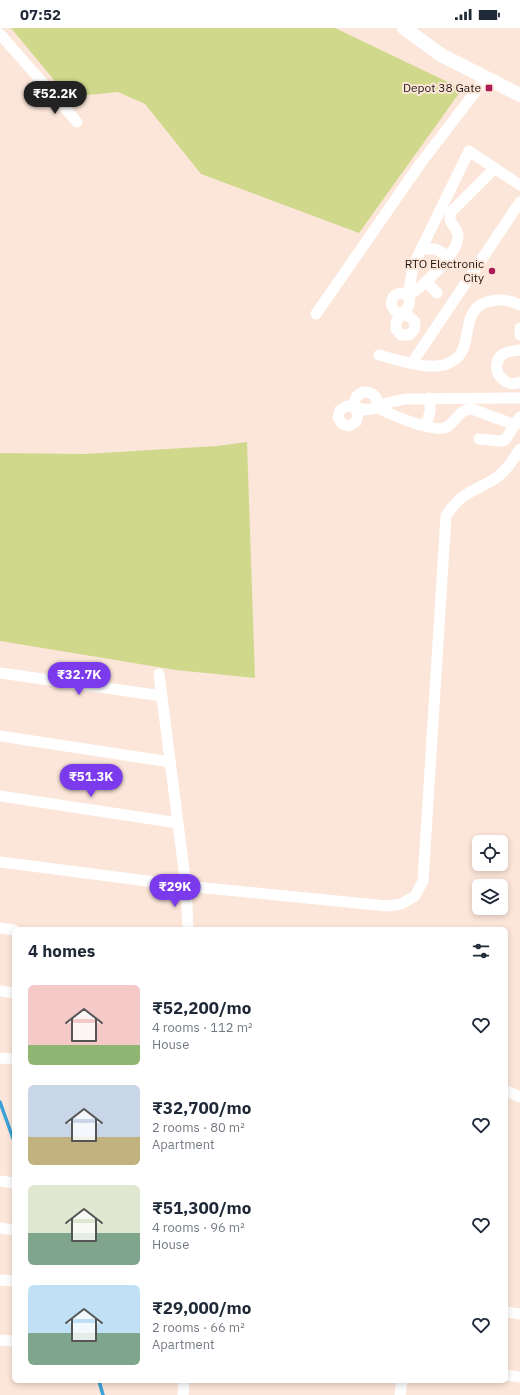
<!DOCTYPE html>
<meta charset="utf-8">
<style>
:root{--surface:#fff;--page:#f6f6f7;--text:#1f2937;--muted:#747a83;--accent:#7c3aed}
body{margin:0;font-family:"IBM Plex Sans",sans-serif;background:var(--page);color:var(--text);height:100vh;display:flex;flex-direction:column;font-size:15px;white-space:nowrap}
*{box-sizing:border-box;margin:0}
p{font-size:13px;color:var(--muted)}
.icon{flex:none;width:22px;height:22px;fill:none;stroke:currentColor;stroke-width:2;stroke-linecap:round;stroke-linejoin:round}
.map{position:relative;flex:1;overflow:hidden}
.side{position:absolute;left:12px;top:899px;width:496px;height:456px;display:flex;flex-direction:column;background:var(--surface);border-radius:6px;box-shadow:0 2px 6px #0003}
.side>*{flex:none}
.buttons{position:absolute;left:472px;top:807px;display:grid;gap:8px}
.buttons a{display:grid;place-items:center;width:36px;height:36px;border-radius:6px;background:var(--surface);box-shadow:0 2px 6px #0003;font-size:20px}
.price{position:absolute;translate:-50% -34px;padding:0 9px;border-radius:14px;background:var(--accent);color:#fff;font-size:13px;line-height:26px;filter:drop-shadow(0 1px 2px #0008)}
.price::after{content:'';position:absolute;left:50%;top:24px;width:12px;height:9px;margin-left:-6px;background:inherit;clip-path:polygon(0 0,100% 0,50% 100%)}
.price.on{background:#222;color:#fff}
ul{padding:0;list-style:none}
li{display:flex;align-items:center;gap:12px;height:100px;padding:0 16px}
li span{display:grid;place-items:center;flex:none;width:112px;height:80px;border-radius:6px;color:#555}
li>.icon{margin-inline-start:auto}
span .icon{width:48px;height:48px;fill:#fffc;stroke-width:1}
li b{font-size:17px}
h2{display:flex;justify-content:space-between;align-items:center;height:48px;padding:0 16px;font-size:17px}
.status{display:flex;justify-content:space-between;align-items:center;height:28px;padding:0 20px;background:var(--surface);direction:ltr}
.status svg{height:11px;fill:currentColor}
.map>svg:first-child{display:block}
</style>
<div class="status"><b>07:52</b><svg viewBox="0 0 49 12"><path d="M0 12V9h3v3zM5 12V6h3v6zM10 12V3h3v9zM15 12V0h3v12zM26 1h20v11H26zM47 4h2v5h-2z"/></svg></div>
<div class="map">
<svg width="520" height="1367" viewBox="0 0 520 1367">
<rect width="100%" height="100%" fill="#fce6d9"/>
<!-- green -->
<path fill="#d0d88c" d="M 11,0 L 335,0 L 452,56 L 460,64 L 359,205 L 201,146 L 145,76 L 118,64 L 68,69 Z
M 247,414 L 255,650 L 176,642 L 0,613 L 0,425 L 84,426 L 217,418 Z"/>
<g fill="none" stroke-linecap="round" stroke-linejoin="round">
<!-- stream -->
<path stroke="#3ba1d7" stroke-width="3.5" d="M 0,1074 L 14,1113
M 99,1353 L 103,1367"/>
<!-- minor -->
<path stroke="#fff" stroke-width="11" d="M 0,6 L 77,94
M 421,221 L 435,221 L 449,228
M 427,254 L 437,265
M 400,265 L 405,266 L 408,268 C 412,277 407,281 401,287 C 390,283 387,268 400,265 Z
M 408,268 L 413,238 L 469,123 L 520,157
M 408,268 C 423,258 457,227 458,209 C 458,198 445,195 452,183 L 495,140
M 316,286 L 420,136 L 486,50
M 401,287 L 409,288 L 415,294 L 414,302 L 409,307 L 401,307 L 396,301 L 396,294 Z
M 520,300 L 520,307
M 520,322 C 515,323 506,323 502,327 C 488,339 504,362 520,354
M 379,327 C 399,332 430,344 449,335 C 477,324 457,283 487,274 C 500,270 509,272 520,277
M 412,335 L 520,174
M 364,364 C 373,364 377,368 378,377 C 371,384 364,382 355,379 C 354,370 356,367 364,364 Z
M 378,377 L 405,371 L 520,370
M 347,378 L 355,379 L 358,387 L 356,394 L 349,398 L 342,396 L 338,389 L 340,382 Z
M 376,379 C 389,386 435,406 447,399 C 456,393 460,381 472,381 L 515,397
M 424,397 C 431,388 431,381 429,370
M 479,411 L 499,413 L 505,412 L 520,389
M 0,645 L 162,668
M 159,646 L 186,858 L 188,901
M 0,708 L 170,734
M 0,768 L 178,795
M 0,834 L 186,858 L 387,878 L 401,876 L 415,868 L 423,853 L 446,488 C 462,463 474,464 496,450 C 507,442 513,432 520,421
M 0,900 L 14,902
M 0,963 L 14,965
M 0,1030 L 14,1031
M 506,1063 L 520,1069
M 0,1153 L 14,1155
M 0,1200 L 14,1202
M 0,1252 L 14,1253
M 506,1284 L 520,1286
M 0,1312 L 14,1313
M 506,1347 L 520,1349
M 183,1367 L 184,1353
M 400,1367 L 402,1353"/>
<!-- major -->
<path stroke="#fff" stroke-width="14" d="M 404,0 L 441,27 L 520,67"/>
</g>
<!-- markers -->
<g fill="#ab1b56" stroke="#fce6d9" stroke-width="1.5">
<rect x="485" y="56" width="8" height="8" rx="2"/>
<circle cx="492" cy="243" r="4"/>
</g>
<g text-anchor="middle" stroke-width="4" stroke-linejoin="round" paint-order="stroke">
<!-- poi labels -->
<g font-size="12" fill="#201712" stroke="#fce6d9" text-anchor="end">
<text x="481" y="64">Depot 38 Gate</text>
<text x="484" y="240">RTO Electronic<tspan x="484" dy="14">City</tspan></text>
</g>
</g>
</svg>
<div class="buttons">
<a><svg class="icon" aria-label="locate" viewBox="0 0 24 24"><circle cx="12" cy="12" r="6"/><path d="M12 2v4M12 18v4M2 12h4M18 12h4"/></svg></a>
<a><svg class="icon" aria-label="layers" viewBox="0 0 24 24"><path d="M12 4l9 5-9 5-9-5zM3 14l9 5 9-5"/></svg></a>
</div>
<b class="price on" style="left:55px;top:87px">₹52.2K</b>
<b class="price" style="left:79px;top:668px">₹32.7K</b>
<b class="price" style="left:91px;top:770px">₹51.3K</b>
<b class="price" style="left:175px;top:880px">₹29K</b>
<section class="side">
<h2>4 homes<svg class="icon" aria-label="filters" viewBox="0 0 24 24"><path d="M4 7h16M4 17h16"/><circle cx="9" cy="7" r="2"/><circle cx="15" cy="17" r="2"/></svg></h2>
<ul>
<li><span style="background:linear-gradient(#f6c9c9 75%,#8fb573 0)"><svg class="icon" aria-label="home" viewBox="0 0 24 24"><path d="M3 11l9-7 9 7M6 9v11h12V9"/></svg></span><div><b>₹52,200/mo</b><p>4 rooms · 112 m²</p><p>House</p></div><svg class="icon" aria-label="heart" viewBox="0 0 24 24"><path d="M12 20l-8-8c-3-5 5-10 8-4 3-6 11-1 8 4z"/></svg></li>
<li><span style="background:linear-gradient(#c9d6e8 65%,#c2b280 0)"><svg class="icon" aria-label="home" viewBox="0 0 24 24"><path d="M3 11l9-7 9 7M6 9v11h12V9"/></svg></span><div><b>₹32,700/mo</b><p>2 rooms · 80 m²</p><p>Apartment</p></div><svg class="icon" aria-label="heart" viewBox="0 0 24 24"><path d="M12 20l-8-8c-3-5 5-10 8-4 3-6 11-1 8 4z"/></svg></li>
<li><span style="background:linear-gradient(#dfe7d0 60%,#7fa58c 0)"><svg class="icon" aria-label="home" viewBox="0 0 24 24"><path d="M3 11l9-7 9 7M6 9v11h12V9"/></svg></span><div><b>₹51,300/mo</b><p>4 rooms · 96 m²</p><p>House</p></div><svg class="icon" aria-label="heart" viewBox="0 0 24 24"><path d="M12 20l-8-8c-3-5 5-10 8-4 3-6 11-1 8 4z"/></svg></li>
<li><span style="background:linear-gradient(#bfe0f5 60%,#7fa58c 0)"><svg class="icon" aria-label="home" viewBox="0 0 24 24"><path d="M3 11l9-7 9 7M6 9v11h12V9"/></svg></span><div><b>₹29,000/mo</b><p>2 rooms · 66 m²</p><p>Apartment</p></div><svg class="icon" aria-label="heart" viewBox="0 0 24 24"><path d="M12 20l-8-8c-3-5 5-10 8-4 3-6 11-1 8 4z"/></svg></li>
</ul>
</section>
</div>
